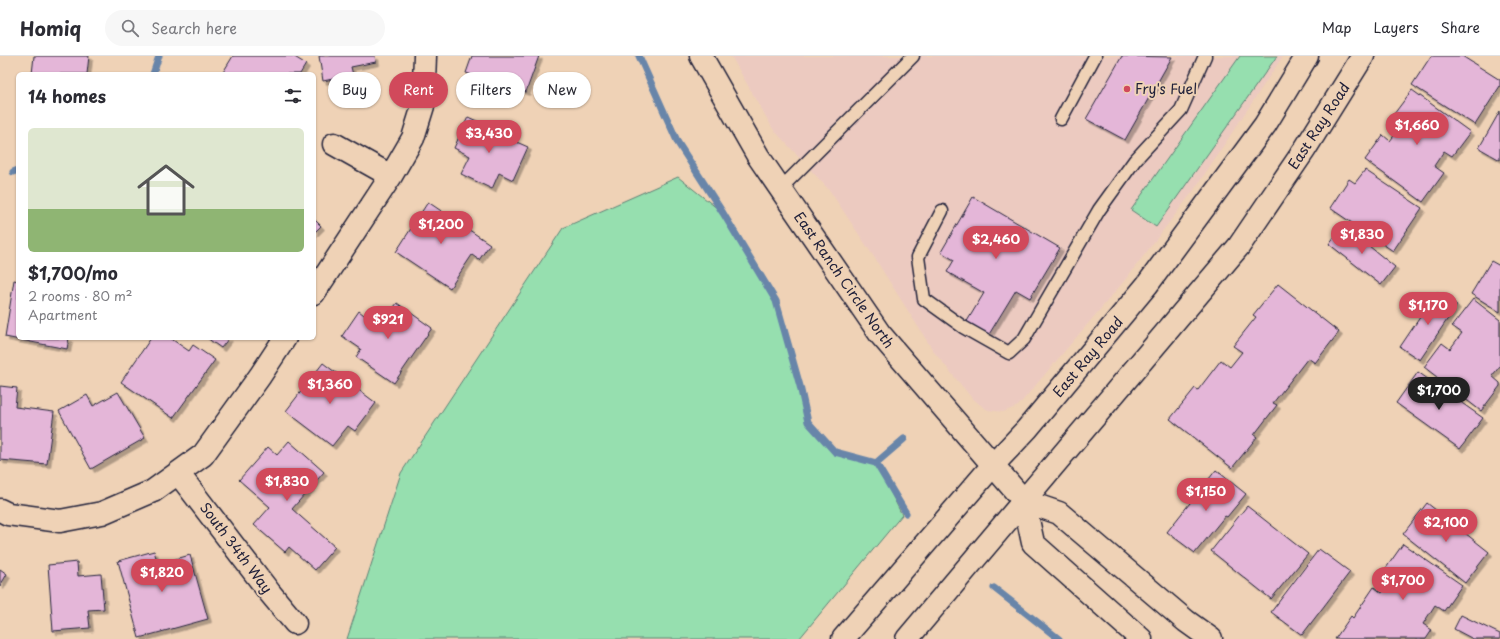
<!DOCTYPE html>
<meta charset="utf-8">
<style>
:root{--surface:#fff;--page:#f7f7f7;--text:#2b2b33;--muted:#7c7c81;--line:#e1e1e2;--accent:#d1495b}
body{margin:0;font-family:"Playpen Sans",sans-serif;background:var(--page);color:var(--text);height:100vh;display:flex;flex-direction:column;font-size:15px;white-space:nowrap}
*{box-sizing:border-box;margin:0}
p{font-size:13px;color:var(--muted)}
.icon{flex:none;width:22px;height:22px;fill:none;stroke:currentColor;stroke-width:2;stroke-linecap:round;stroke-linejoin:round}
.map{position:relative;flex:1;overflow:hidden}
.panel{position:absolute;left:16px;top:16px;width:300px;height:268px;display:flex;flex-direction:column;background:var(--surface);border-radius:6px;box-shadow:0 1px 3px #0004}
.panel>*{flex:none}
.top-card{position:absolute;left:328px;top:16px;width:380px;height:36px;display:flex;gap:8px}
.price{position:absolute;translate:-50% -34px;padding:0 9px;border-radius:14px;background:var(--accent);color:#fff;font-size:13px;line-height:26px;filter:drop-shadow(0 1px 2px #0008)}
.price::after{content:'';position:absolute;left:50%;top:24px;width:12px;height:9px;margin-left:-6px;background:inherit;clip-path:polygon(0 0,100% 0,50% 100%)}
.price.on{background:#222;color:#fff}
ul{padding:0;list-style:none}
li{display:grid;align-content:center;gap:8px;height:212px;padding:0 12px}
li+li{border-top:1px solid var(--line)}
li span{display:grid;place-items:center;height:124px;border-radius:6px;color:#555}
li>.icon{margin-inline-start:auto}
span .icon{width:72px;height:72px;fill:#fffc;stroke-width:1}
li b{font-size:17px}
h2{display:flex;justify-content:space-between;align-items:center;height:48px;padding:0 12px;font-size:17px}
.pill{padding:0 14px;border-radius:18px;background:var(--surface);box-shadow:0 1px 3px #0004;font-size:14px;line-height:36px}
.pill.on{background:var(--accent);color:#fff}
header{display:flex;align-items:center;gap:24px;box-sizing:border-box;height:56px;padding:0 20px;background:var(--surface);border-bottom:1px solid var(--line)}
header strong{font-size:19px}
nav{display:flex;gap:22px;margin-inline-start:auto;font-size:14px}
.search{width:280px;height:36px;background:var(--page);display:flex;align-items:center;gap:10px;box-sizing:border-box;padding:0 14px;border-radius:22px;color:var(--muted);font-size:15px}
.map>svg:first-child{display:block}
</style>
<header>
<strong>Homiq</strong>
<div class="search"><svg class="icon" aria-label="search" viewBox="0 0 24 24"><circle cx="10" cy="10" r="6"/><path d="M15 15l6 6"/></svg>Search here</div>
<nav><a>Map</a><a>Layers</a><a>Share</a></nav>
</header>
<div class="map">
<svg width="1500" height="583" viewBox="0 0 1500 583">
<defs>
<filter id="shadow"><feDropShadow dx="3.5" dy="3.5" stdDeviation="0" flood-color="#0004"/></filter>
</defs>
<rect width="100%" height="100%" fill="#efd2b6"/>
<filter id="ink" filterUnits="userSpaceOnUse"><feTurbulence type="fractalNoise" baseFrequency=".025" numOctaves="2"/><feDisplacementMap in="SourceGraphic" scale="8" xChannelSelector="R" yChannelSelector="G"/><feConvolveMatrix kernelMatrix="1 2 1 2 8 2 1 2 1" color-interpolation-filters="sRGB"/></filter>
<g filter="url(#ink)">
<!-- built -->
<path fill="#eccac0" d="M 731,0 L 1283,0 L 1194,134 L 1125,224 L 1018,350 L 1003,356 L 988,354 L 983,351 L 971,341 L 934,296 L 874,201 L 830,135 L 773,73 Z"/>
<!-- green -->
<path fill="#96dfaf" stroke="#5c8075" d="M 1240,0 L 1277,0 L 1156,171 L 1131,154 Z
M 678,121 L 723,157 L 776,245 L 800,330 L 808,366 L 835,396 L 876,407 L 902,459 L 799,583 L 347,583 L 401,417 L 563,172 Z"/>
<g fill="none" stroke-linecap="round" stroke-linejoin="round">
<!-- stream -->
<path stroke="#6885a9" stroke-width="7" d="M 639,0 L 678,87 L 723,157 L 776,245 L 800,330 L 808,366 L 835,396 L 876,407 L 906,457
M 153,18 L 159,0
M 13,116 L 18,114
M 876,407 L 904,383
M 994,532 L 1059,583"/>
</g>
<!-- building -->
<path fill="#e4b6d8" stroke="#22223b" filter="url(#shadow)" d="M 34,0 L 89,0 L 87,18 L 32,18 Z
M 233,0 L 293,0 L 306,8 L 300,18 L 222,18 Z
M 319,0 L 375,0 L 376,6 L 351,11 L 353,19 L 323,25 Z
M 472,0 L 539,0 L 526,36 L 466,17 Z
M 1122,0 L 1172,1 L 1125,84 L 1086,63 Z
M 1431,0 L 1462,0 L 1500,24 L 1500,30 L 1475,69 L 1412,29 Z
M 1412,34 L 1470,76 L 1452,100 L 1444,95 L 1434,110 L 1444,117 L 1423,146 L 1365,104 L 1383,79 L 1390,85 L 1402,69 L 1391,62 Z
M 1500,55 L 1500,104 L 1479,92 Z
M 468,61 L 490,71 L 489,74 L 528,91 L 513,124 L 499,117 L 492,133 L 461,118 L 470,100 L 454,92 Z
M 1365,114 L 1422,152 L 1393,195 L 1330,152 L 1349,123 L 1355,127 Z
M 973,141 L 1060,192 L 1030,242 L 1016,234 L 988,280 L 966,267 L 984,237 L 947,216 L 954,204 L 941,196 Z
M 428,146 L 490,188 L 479,204 L 472,199 L 450,232 L 396,196 Z
M 314,163 L 321,170 L 314,177 Z
M 1343,169 L 1395,211 L 1381,229 L 1329,188 Z
M 1491,205 L 1500,210 L 1500,256 L 1471,238 Z
M 14,224 L 18,225 L 18,282 L 69,282 L 67,293 L 5,281 Z
M 1278,228 L 1339,276 L 1315,307 L 1308,302 L 1273,347 L 1277,349 L 1254,379 L 1257,381 L 1232,412 L 1170,363 L 1195,332 L 1198,334 L 1221,304 L 1230,311 L 1242,296 L 1233,290 L 1256,261 L 1253,259 Z
M 1437,236 L 1457,249 L 1420,304 L 1400,291 Z
M 1473,243 L 1500,264 L 1500,310 L 1492,320 L 1500,327 L 1500,330 L 1481,355 L 1424,311 L 1442,287 L 1450,293 L 1462,277 L 1452,270 Z
M 397,247 L 432,272 L 394,327 L 356,301 L 361,293 L 342,280 L 359,255 L 373,266 L 381,255 L 388,260 Z
M 151,282 L 170,282 L 189,295 L 193,289 L 215,304 L 173,362 L 121,326 Z
M 207,282 L 229,282 L 221,292 Z
M 323,307 L 376,347 L 355,375 L 348,370 L 332,390 L 286,355 Z
M 1418,316 L 1483,362 L 1460,393 L 1396,347 Z
M 0,330 L 17,332 L 15,351 L 54,356 L 47,408 L 0,404 Z
M 118,336 L 145,382 L 91,413 L 59,355 L 87,339 L 93,350 Z
M 289,385 L 324,416 L 292,453 L 335,491 L 315,514 L 289,491 L 285,496 L 254,469 L 270,451 L 239,424 L 268,391 L 277,399 Z
M 1216,414 L 1246,438 L 1227,461 L 1225,460 L 1195,497 L 1167,476 Z
M 1427,447 L 1489,496 L 1465,527 L 1403,478 Z
M 1247,450 L 1308,498 L 1271,543 L 1211,495 Z
M 1403,488 L 1462,529 L 1444,555 L 1435,549 L 1423,568 L 1432,574 L 1426,583 L 1335,583 L 1351,560 L 1353,562 L 1374,531 L 1382,537 L 1394,522 L 1384,515 Z
M 1319,493 L 1350,516 L 1302,579 L 1271,556 Z
M 154,495 L 158,508 L 190,499 L 208,563 L 139,582 L 118,505 Z
M 77,506 L 78,520 L 101,518 L 104,553 L 88,554 L 90,572 L 53,575 L 48,509 Z
M 0,513 L 7,518 L 0,530 Z
M 1461,559 L 1500,578 L 1500,583 L 1473,583 L 1454,573 Z"/>
<g fill="none" stroke-linecap="round" stroke-linejoin="round">
<!-- lane casing -->
<g stroke="#22223b" stroke-width="15">
<path id="lane" d="M 1061,63 L 1095,0
M 780,133 L 913,0
M 942,155 L 918,201 L 924,243 L 963,271 L 1009,297 L 1024,283 L 1099,154 L 1135,104 L 1181,54 L 1205,0"/>
</g>
<!-- street casing -->
<g stroke="#22223b" stroke-width="25">
<path id="street" d="M 334,88 L 391,120
M 314,237 L 391,120 L 413,82 L 423,50 L 425,0
M 178,417 L 270,537 L 295,567
M 0,454 L 8,458 L 60,465 L 102,457 L 153,435 L 203,399 L 260,320 L 285,282"/>
</g>
<!-- secondary casing -->
<g stroke="#22223b" stroke-width="25">
<path id="secondary" d="M 701,0 L 758,100 L 880,278 L 1024,445 L 1033,487 L 1141,583
M 1024,445 L 1059,457 L 1186,565 L 1211,583
M 843,583 L 993,409 L 1027,373 L 1147,229 L 1265,69 L 1307,0
M 907,583 L 1239,190 L 1305,93 L 1363,0"/>
</g>
<!-- lane -->
<use href="#lane" stroke="#efd2b6" stroke-width="12"/>
<!-- street -->
<use href="#street" stroke="#efd2b6" stroke-width="22"/>
<!-- secondary -->
<use href="#secondary" stroke="#efd2b6" stroke-width="22"/>
</g>
</g>
<!-- markers -->
<circle fill="#d1495b" stroke="#efd2b6" stroke-width="1.5" cx="1127" cy="33" r="4"/>
<g text-anchor="middle" stroke-width="4" stroke-linejoin="round" paint-order="stroke">
<!-- poi labels -->
<g font-size="14" fill="#22223b" stroke="#efd2b6" text-anchor="start">
<text x="1135" y="38">Fry's Fuel</text>
</g>
<!-- street labels -->
<g font-size="14" fill="#22223b" stroke="#efd2b6">
<text transform="translate(1319 70) rotate(-57)" y="5">East Ray Road</text>
<text transform="translate(844 224) rotate(55)" y="5">East Ranch Circle North</text>
<text transform="translate(1088 301) rotate(-50)" y="5">East Ray Road</text>
<text transform="translate(236 492) rotate(53)" y="5">South 34th Way</text>
</g>
</g>
</svg>
<b class="price" style="left:1417px;top:90px">$1,660</b>
<b class="price" style="left:489px;top:98px">$3,430</b>
<b class="price" style="left:441px;top:189px">$1,200</b>
<b class="price" style="left:1362px;top:199px">$1,830</b>
<b class="price" style="left:996px;top:204px">$2,460</b>
<b class="price" style="left:1428px;top:270px">$1,170</b>
<b class="price" style="left:388px;top:284px">$921</b>
<b class="price" style="left:330px;top:349px">$1,360</b>
<b class="price on" style="left:1439px;top:355px">$1,700</b>
<b class="price" style="left:287px;top:446px">$1,830</b>
<b class="price" style="left:1206px;top:456px">$1,150</b>
<b class="price" style="left:1446px;top:487px">$2,100</b>
<b class="price" style="left:162px;top:537px">$1,820</b>
<b class="price" style="left:1403px;top:545px">$1,700</b>
<div class="top-card">
<a class="pill">Buy</a>
<a class="pill on">Rent</a>
<a class="pill">Filters</a>
<a class="pill">New</a>
</div>
<section class="panel">
<h2>14 homes<svg class="icon" aria-label="filters" viewBox="0 0 24 24"><path d="M4 7h16M4 17h16"/><circle cx="9" cy="7" r="2"/><circle cx="15" cy="17" r="2"/></svg></h2>
<ul>
<li><span style="background:linear-gradient(#dfe7d0 65%,#8fb573 0)"><svg class="icon" aria-label="home" viewBox="0 0 24 24"><path d="M3 11l9-7 9 7M6 9v11h12V9"/></svg></span><div><b>$1,700/mo</b><p>2 rooms · 80 m²</p><p>Apartment</p></div></li>
</ul>
</section>
</div>
